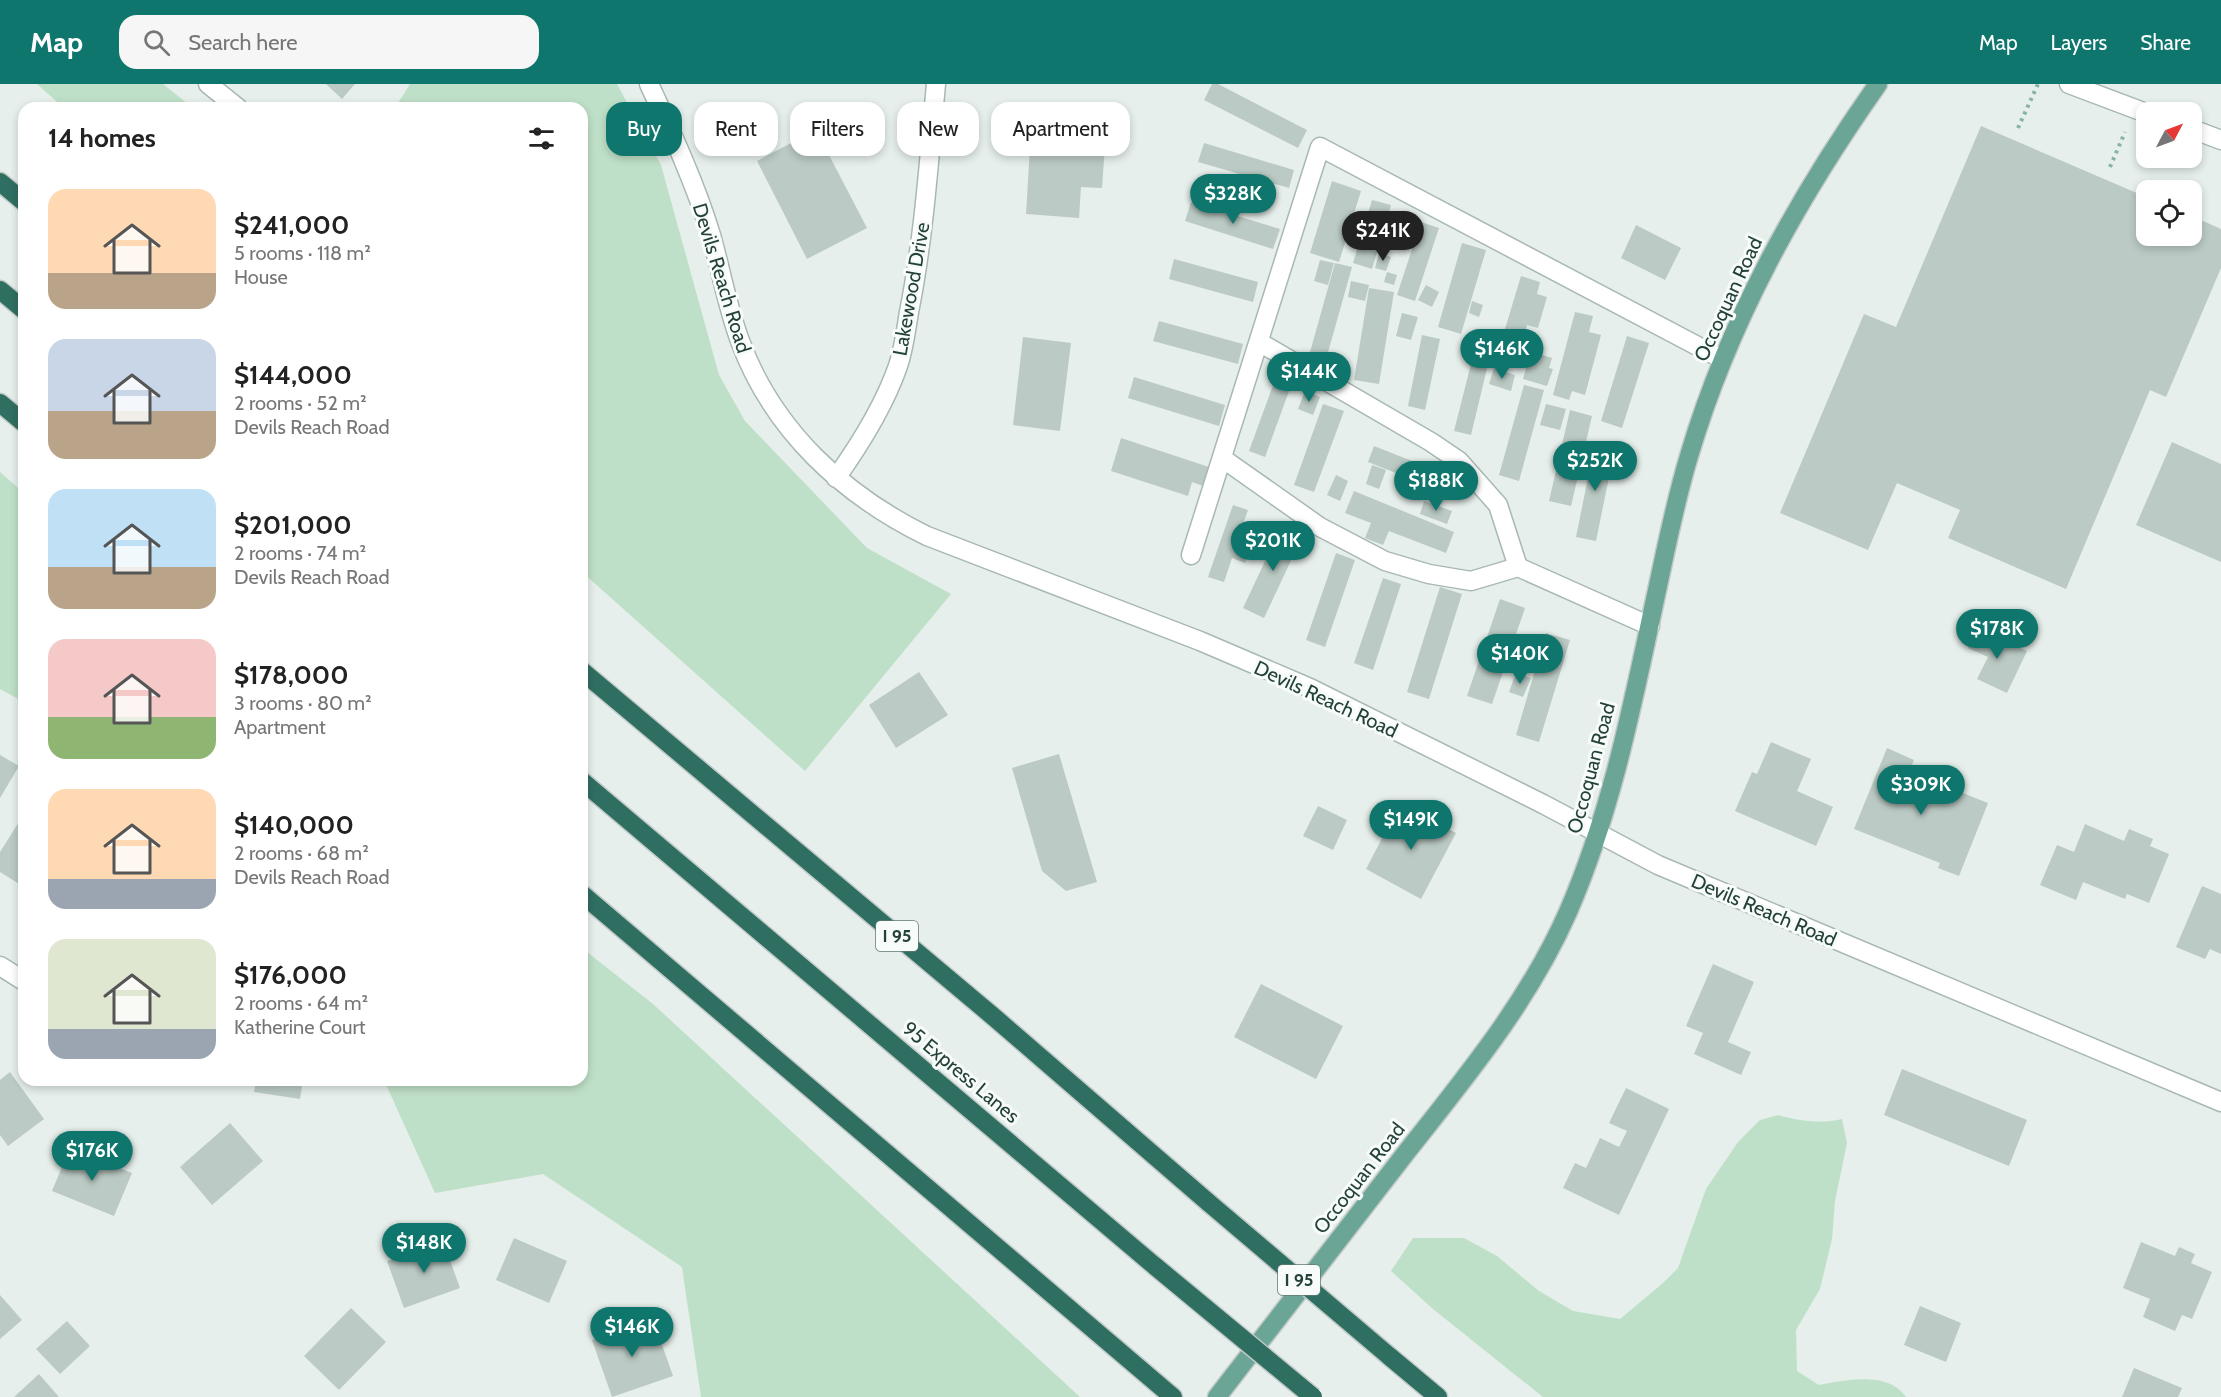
<!DOCTYPE html>
<meta charset="utf-8">
<style>
:root{--surface:#fff;--page:#f6f6f6;--text:#222;--muted:#767676;--accent:#0f766e}
body{margin:0;font-family:Cabin,sans-serif;background:var(--page);color:var(--text);height:100vh;display:flex;flex-direction:column;font-size:22px;white-space:nowrap}
*{box-sizing:border-box;margin:0}
p{font-size:20px;color:var(--muted)}
.icon{flex:none;width:33px;height:33px;fill:none;stroke:currentColor;stroke-width:2;stroke-linecap:round;stroke-linejoin:round}
.map{position:relative;flex:1;overflow:hidden}
.sheet{position:absolute;left:18px;top:18px;width:570px;height:984px;display:flex;flex-direction:column;background:var(--surface);border-radius:18px;box-shadow:0 3px 9px #0003}
.sheet>*{flex:none}
.hud{position:absolute;left:606px;top:18px;width:570px;height:54px;display:flex;gap:12px}
.needle{width:39px;rotate:49deg}
.fabs{position:absolute;left:2136px;top:18px;display:grid;gap:12px}
.fabs a{display:grid;place-items:center;width:66px;height:66px;border-radius:12px;background:var(--surface);box-shadow:0 3px 9px #0003;font-size:30px}
.price{position:absolute;translate:-50% -51px;padding:0 14px;border-radius:21px;background:var(--accent);color:#fff;font-size:20px;line-height:39px;filter:drop-shadow(0 2px 3px #0008)}
.price::after{content:'';position:absolute;left:50%;top:36px;width:18px;height:14px;margin-left:-9px;background:inherit;clip-path:polygon(0 0,100% 0,50% 100%)}
.price.on{background:#222;color:#fff}
ul{padding:0;list-style:none}
li{display:flex;align-items:center;gap:18px;height:150px;padding:0 30px}
li span{display:grid;place-items:center;flex:none;width:168px;height:120px;border-radius:18px;color:#555}
li>.icon{margin-inline-start:auto}
span .icon{width:72px;height:72px;fill:#fffc;stroke-width:1}
li b{font-size:26px}
h2{display:flex;justify-content:space-between;align-items:center;height:72px;padding:0 30px;font-size:26px}
.tag{padding:0 21px;border-radius:18px;background:var(--surface);box-shadow:0 3px 9px #0003;font-size:21px;line-height:54px}
.tag.on{background:var(--accent);color:#fff}
header{display:flex;align-items:center;gap:36px;box-sizing:border-box;height:84px;padding:0 30px;background:var(--accent);color:#fff}
header strong{font-size:28px}
nav{display:flex;gap:33px;margin-inline-start:auto;font-size:21px}
.search{width:420px;height:54px;background:var(--page);display:flex;align-items:center;gap:15px;box-sizing:border-box;padding:0 21px;border-radius:18px;color:var(--muted);font-size:22px}
.map>svg:first-child{display:block}
</style>
<header>
<strong>Map</strong>
<div class="search"><svg class="icon" aria-label="search" viewBox="0 0 24 24"><circle cx="10" cy="10" r="6"/><path d="M15 15l6 6"/></svg>Search here</div>
<nav><a>Map</a><a>Layers</a><a>Share</a></nav>
</header>
<div class="map">
<svg width="2221" height="1313" viewBox="0 0 2221 1313">
<rect width="100%" height="100%" fill="#e6efeb"/>
<!-- green -->
<path fill="#bfe0c8" d="M 37,0 L 163,0 L 193,24 L 64,24 Z
M 410,0 L 617,0 L 661,81 L 719,291 L 745,337 L 867,464 L 951,510 L 805,687 L 582,488 L 582,24 L 395,24 Z
M 0,388 L 24,409 L 24,618 L 0,605 Z
M 582,864 L 653,920 L 1080,1313 L 701,1313 L 682,1183 L 543,1090 L 435,1109 L 384,996 L 582,996 Z
M 1778,1031 C 1800,1037 1819,1040 1842,1035 L 1847,1059 L 1835,1117 L 1832,1155 L 1820,1205 L 1796,1246 L 1797,1287 L 1819,1301 C 1846,1296 1888,1287 1906,1313 L 1543,1313 L 1433,1225 L 1391,1187 L 1413,1154 L 1464,1154 L 1497,1172 L 1539,1207 L 1573,1227 L 1620,1235 L 1663,1199 L 1678,1184 L 1706,1105 L 1738,1058 L 1760,1036 Z"/>
<!-- building -->
<path fill="#bbcac4" d="M 326,0 L 355,0 L 342,15 Z
M 1212,0 L 1218,0 L 1307,46 L 1298,64 L 1204,16 Z
M 1032,29 L 1107,34 L 1102,104 L 1081,103 L 1079,134 L 1026,130 Z
M 1981,42 L 2146,113 L 2146,152 L 2192,152 L 2192,132 L 2221,145 L 2221,184 L 2166,313 L 2150,306 L 2066,505 L 1948,454 L 1960,426 L 1897,399 L 1868,466 L 1780,429 L 1864,230 L 1896,243 Z
M 816,46 L 867,144 L 807,175 L 757,77 Z
M 1204,59 L 1294,86 L 1289,104 L 1198,78 Z
M 1332,97 L 1361,107 L 1339,178 L 1310,169 Z
M 1372,116 L 1391,121 L 1372,185 L 1353,179 Z
M 1191,118 L 1280,145 L 1273,165 L 1185,137 Z
M 1421,138 L 1439,144 L 1415,217 L 1397,211 Z
M 1636,141 L 1681,164 L 1665,196 L 1621,174 Z
M 1462,159 L 1486,166 L 1461,250 L 1438,243 Z
M 1379,169 L 1391,173 L 1386,187 L 1375,184 Z
M 1174,175 L 1258,198 L 1253,218 L 1169,195 Z
M 1320,176 L 1334,179 L 1328,201 L 1314,197 Z
M 1335,179 L 1352,183 L 1327,272 L 1310,268 Z
M 1387,188 L 1397,191 L 1394,201 L 1384,198 Z
M 1521,192 L 1540,198 L 1537,210 L 1547,213 L 1538,244 L 1527,241 L 1514,284 L 1495,278 Z
M 1351,197 L 1369,201 L 1365,217 L 1348,213 Z
M 1426,201 L 1439,208 L 1432,223 L 1418,216 Z
M 1369,204 L 1394,208 L 1379,300 L 1354,296 Z
M 1472,217 L 1483,221 L 1479,233 L 1469,229 Z
M 1575,228 L 1593,232 L 1589,248 L 1601,251 L 1585,311 L 1572,307 L 1569,316 L 1553,311 Z
M 1402,229 L 1418,233 L 1411,256 L 1396,252 Z
M 1159,237 L 1243,260 L 1238,280 L 1153,257 Z
M 1422,251 L 1440,255 L 1425,326 L 1408,322 Z
M 1627,252 L 1649,259 L 1622,344 L 1601,337 Z
M 1023,253 L 1071,259 L 1060,347 L 1013,341 Z
M 1474,268 L 1490,272 L 1471,351 L 1454,347 Z
M 1535,269 L 1552,274 L 1549,284 L 1553,285 L 1547,302 L 1523,295 L 1528,277 L 1532,279 Z
M 1494,284 L 1515,291 L 1511,307 L 1489,300 Z
M 1134,293 L 1225,321 L 1219,342 L 1128,314 Z
M 1276,293 L 1292,299 L 1265,373 L 1249,367 Z
M 1524,301 L 1544,306 L 1519,397 L 1499,391 Z
M 1305,307 L 1320,313 L 1313,331 L 1298,325 Z
M 1323,320 L 1344,327 L 1314,408 L 1294,401 Z
M 1546,320 L 1566,325 L 1560,346 L 1540,341 Z
M 1570,326 L 1592,332 L 1571,422 L 1549,417 Z
M 1121,354 L 1212,384 L 1206,403 L 1192,398 L 1188,412 L 1111,387 Z
M 2172,358 L 2221,380 L 2221,478 L 2136,441 Z
M 1595,359 L 1615,364 L 1596,457 L 1576,453 Z
M 1374,362 L 1455,394 L 1449,410 L 1368,378 Z
M 1372,381 L 1386,386 L 1379,405 L 1366,400 Z
M 1336,391 L 1348,397 L 1340,417 L 1327,411 Z
M 1354,407 L 1454,448 L 1446,469 L 1389,447 L 1383,461 L 1365,454 L 1371,439 L 1345,429 Z
M 1424,417 L 1452,427 L 1447,440 L 1420,430 Z
M 1233,421 L 1248,426 L 1236,459 L 1250,463 L 1245,479 L 1232,474 L 1224,498 L 1208,493 Z
M 1282,441 L 1303,451 L 1264,534 L 1243,524 Z
M 1336,469 L 1355,476 L 1325,563 L 1306,556 Z
M 1383,494 L 1401,500 L 1373,586 L 1354,579 Z
M 1440,503 L 1462,510 L 1429,615 L 1407,608 Z
M 1500,515 L 1525,524 L 1492,620 L 1467,612 Z
M 1976,544 L 2027,567 L 2007,609 L 1977,595 L 1988,573 L 1968,564 Z
M 1546,549 L 1570,556 L 1539,658 L 1516,651 Z
M 919,588 L 948,631 L 896,664 L 869,621 Z
M 1516,589 L 1531,594 L 1523,613 L 1509,608 Z
M 1771,658 L 1811,675 L 1797,707 L 1833,723 L 1816,762 L 1735,727 L 1752,688 L 1757,690 Z
M 1887,664 L 1914,676 L 1904,701 L 1925,710 L 1930,696 L 1988,719 L 1959,792 L 1938,784 L 1940,779 L 1854,745 Z
M 1059,670 L 1097,798 L 1066,807 L 1042,787 L 1012,684 Z
M 0,671 L 19,682 L 0,714 Z
M 1400,720 L 1456,749 L 1421,815 L 1366,785 Z
M 1318,722 L 1347,736 L 1333,766 L 1303,752 Z
M 24,730 L 24,803 L 0,788 L 0,768 Z
M 2085,740 L 2124,757 L 2129,745 L 2153,755 L 2150,762 L 2169,770 L 2149,819 L 2127,810 L 2125,815 L 2083,798 L 2076,816 L 2040,801 L 2057,761 L 2074,768 Z
M 2202,802 L 2221,810 L 2221,870 L 2210,865 L 2205,875 L 2176,863 Z
M 1713,880 L 1754,898 L 1728,958 L 1751,968 L 1741,991 L 1694,970 L 1703,949 L 1686,942 Z
M 1261,900 L 1343,942 L 1316,995 L 1234,953 Z
M 1902,985 L 2027,1036 L 2009,1082 L 1884,1031 Z
M 10,988 L 44,1035 L 8,1062 L 0,1051 L 0,996 Z
M 256,996 L 303,996 L 300,1015 L 254,1008 Z
M 1626,1004 L 1669,1025 L 1619,1131 L 1563,1104 L 1575,1079 L 1586,1084 L 1600,1054 L 1619,1063 L 1627,1047 L 1609,1039 Z
M 230,1039 L 263,1077 L 212,1121 L 180,1083 Z
M 70,1064 L 132,1089 L 114,1132 L 52,1107 Z
M 514,1154 L 567,1177 L 549,1219 L 496,1196 Z
M 443,1157 L 460,1204 L 404,1224 L 387,1177 Z
M 2141,1158 L 2175,1172 L 2179,1163 L 2195,1170 L 2191,1179 L 2212,1188 L 2192,1235 L 2182,1231 L 2175,1247 L 2143,1233 L 2150,1215 L 2123,1204 Z
M 0,1211 L 22,1236 L 0,1255 Z
M 1920,1222 L 1961,1239 L 1946,1278 L 1904,1261 Z
M 351,1224 L 386,1258 L 339,1306 L 304,1272 Z
M 653,1235 L 673,1292 L 612,1313 L 592,1256 Z
M 67,1237 L 90,1262 L 60,1290 L 36,1265 Z
M 2134,1284 L 2182,1304 L 2178,1313 L 2122,1313 Z
M 39,1290 L 59,1313 L 14,1313 Z"/>
<g fill="none" stroke-linecap="round" stroke-linejoin="round">
<!-- minor casing -->
<g stroke="#a8b8b2" stroke-width="21">
<path id="minor" d="M 208,0 L 238,24
M 649,0 C 672,49 695,99 711,151 C 721,186 727,222 740,257 C 773,346 843,411 927,452 L 1200,557 L 1310,604 L 1543,720 L 1658,781 L 2221,1018
M 2069,0 L 2146,29
M 2192,45 L 2221,56
M 1259,258 L 1431,358 L 1459,377 L 1498,421 L 1518,483
M 1222,374 L 1320,443 L 1385,477 L 1429,490 L 1471,497 L 1518,483 L 1650,542
M 836,394 C 861,359 884,322 898,282 C 904,264 906,246 909,228 C 924,153 929,76 936,0
M 1191,471 L 1320,63 L 1722,275
M 0,882 L 24,897"/>
</g>
<!-- major casing -->
<g stroke="#c2cac8" stroke-width="21">
<path id="major" d="M 1217,1313 C 1280,1232 1342,1151 1405,1070 C 1465,994 1529,917 1568,828 C 1612,727 1633,618 1656,511 C 1666,465 1675,418 1689,372 C 1729,237 1797,115 1878,0"/>
</g>
<!-- highway casing -->
<g stroke="#c2cac8" stroke-width="21">
<path id="highway" d="M 0,98 L 24,118
M 0,206 L 24,226
M 0,319 L 24,339
M 582,587 L 995,934 L 1209,1119
M 582,697 L 1156,1183
M 582,810 L 1173,1313
M 1389,1272 L 1438,1313"/>
</g>
<!-- path -->
<path stroke="#86b3a5" stroke-width="4" stroke-dasharray="3 4.5" stroke-linecap="butt" d="M 2018,44 L 2038,0
M 2110,83 L 2125,48"/>
<!-- minor -->
<use href="#minor" stroke="#fff" stroke-width="18"/>
<!-- major -->
<use href="#major" stroke="#6aa596" stroke-width="18"/>
<!-- highway -->
<use href="#highway" stroke="#2f6f62" stroke-width="18"/>
<!-- highway-bridge casing -->
<g stroke="#c2cac8" stroke-width="21" stroke-linecap="butt">
<path id="highway-bridge" d="M 1209,1119 L 1389,1272
M 1156,1183 L 1313,1313"/>
</g>
<!-- highway-bridge -->
<use href="#highway-bridge" stroke="#2f6f62" stroke-width="18"/>
</g>
<g text-anchor="middle" stroke-width="6" stroke-linejoin="round" paint-order="stroke">
<!-- shield labels -->
<g fill="#f7fbf9" stroke="#637a73" stroke-width="1.5">
<rect x="876" y="837" width="42" height="30" rx="4.5"/>
<rect x="1278" y="1181" width="42" height="30" rx="4.5"/>
</g>
<g font-size="18" font-weight="bold" fill="#24423a">
<text x="897" y="858">I 95</text>
<text x="1299" y="1202">I 95</text>
</g>
<!-- street labels -->
<g font-size="20" fill="#24423a" stroke="#f7fbf9">
<text transform="translate(722 194) rotate(73)" y="7">Devils Reach Road</text>
<text transform="translate(911 205) rotate(-80)" y="7">Lakewood Drive</text>
<text transform="translate(1728 215) rotate(-65)" y="7">Occoquan Road</text>
<text transform="translate(1326 615) rotate(25)" y="7">Devils Reach Road</text>
<text transform="translate(1591 684) rotate(-75)" y="7">Occoquan Road</text>
<text transform="translate(1764 826) rotate(23)" y="7">Devils Reach Road</text>
<text transform="translate(961 988) rotate(40)" y="7">95 Express Lanes</text>
<text transform="translate(1359 1094) rotate(-52)" y="7">Occoquan Road</text>
</g>
</g>
</svg>
<div class="fabs">
<a><svg class="needle" viewBox="-14 -14 28 28"><path d="M0-13l5 13h-10z" fill="#e53935"/><path d="M0 13l5-13h-10z" fill="#767676"/></svg></a>
<a><svg class="icon" aria-label="locate" viewBox="0 0 24 24"><circle cx="12" cy="12" r="6"/><path d="M12 2v4M12 18v4M2 12h4M18 12h4"/></svg></a>
</div>
<b class="price" style="left:1233px;top:141px">$328K</b>
<b class="price on" style="left:1383px;top:178px">$241K</b>
<b class="price" style="left:1502px;top:296px">$146K</b>
<b class="price" style="left:1309px;top:319px">$144K</b>
<b class="price" style="left:1595px;top:408px">$252K</b>
<b class="price" style="left:1436px;top:428px">$188K</b>
<b class="price" style="left:1273px;top:488px">$201K</b>
<b class="price" style="left:1997px;top:576px">$178K</b>
<b class="price" style="left:1520px;top:601px">$140K</b>
<b class="price" style="left:1921px;top:732px">$309K</b>
<b class="price" style="left:1411px;top:767px">$149K</b>
<b class="price" style="left:92px;top:1098px">$176K</b>
<b class="price" style="left:424px;top:1190px">$148K</b>
<b class="price" style="left:632px;top:1274px">$146K</b>
<div class="hud">
<a class="tag on">Buy</a>
<a class="tag">Rent</a>
<a class="tag">Filters</a>
<a class="tag">New</a>
<a class="tag">Apartment</a>
</div>
<section class="sheet">
<h2>14 homes<svg class="icon" aria-label="filters" viewBox="0 0 24 24"><path d="M4 7h16M4 17h16"/><circle cx="9" cy="7" r="2"/><circle cx="15" cy="17" r="2"/></svg></h2>
<ul>
<li><span style="background:linear-gradient(#ffd9b3 70%,#b9a48a 0)"><svg class="icon" aria-label="home" viewBox="0 0 24 24"><path d="M3 11l9-7 9 7M6 9v11h12V9"/></svg></span><div><b>$241,000</b><p>5 rooms · 118 m²</p><p>House</p></div></li>
<li><span style="background:linear-gradient(#c9d6e8 60%,#b9a48a 0)"><svg class="icon" aria-label="home" viewBox="0 0 24 24"><path d="M3 11l9-7 9 7M6 9v11h12V9"/></svg></span><div><b>$144,000</b><p>2 rooms · 52 m²</p><p>Devils Reach Road</p></div></li>
<li><span style="background:linear-gradient(#bfe0f5 65%,#b9a48a 0)"><svg class="icon" aria-label="home" viewBox="0 0 24 24"><path d="M3 11l9-7 9 7M6 9v11h12V9"/></svg></span><div><b>$201,000</b><p>2 rooms · 74 m²</p><p>Devils Reach Road</p></div></li>
<li><span style="background:linear-gradient(#f6c9c9 65%,#8fb573 0)"><svg class="icon" aria-label="home" viewBox="0 0 24 24"><path d="M3 11l9-7 9 7M6 9v11h12V9"/></svg></span><div><b>$178,000</b><p>3 rooms · 80 m²</p><p>Apartment</p></div></li>
<li><span style="background:linear-gradient(#ffd9b3 75%,#9aa5b1 0)"><svg class="icon" aria-label="home" viewBox="0 0 24 24"><path d="M3 11l9-7 9 7M6 9v11h12V9"/></svg></span><div><b>$140,000</b><p>2 rooms · 68 m²</p><p>Devils Reach Road</p></div></li>
<li><span style="background:linear-gradient(#dfe7d0 75%,#9aa5b1 0)"><svg class="icon" aria-label="home" viewBox="0 0 24 24"><path d="M3 11l9-7 9 7M6 9v11h12V9"/></svg></span><div><b>$176,000</b><p>2 rooms · 64 m²</p><p>Katherine Court</p></div></li>
</ul>
</section>
</div>
